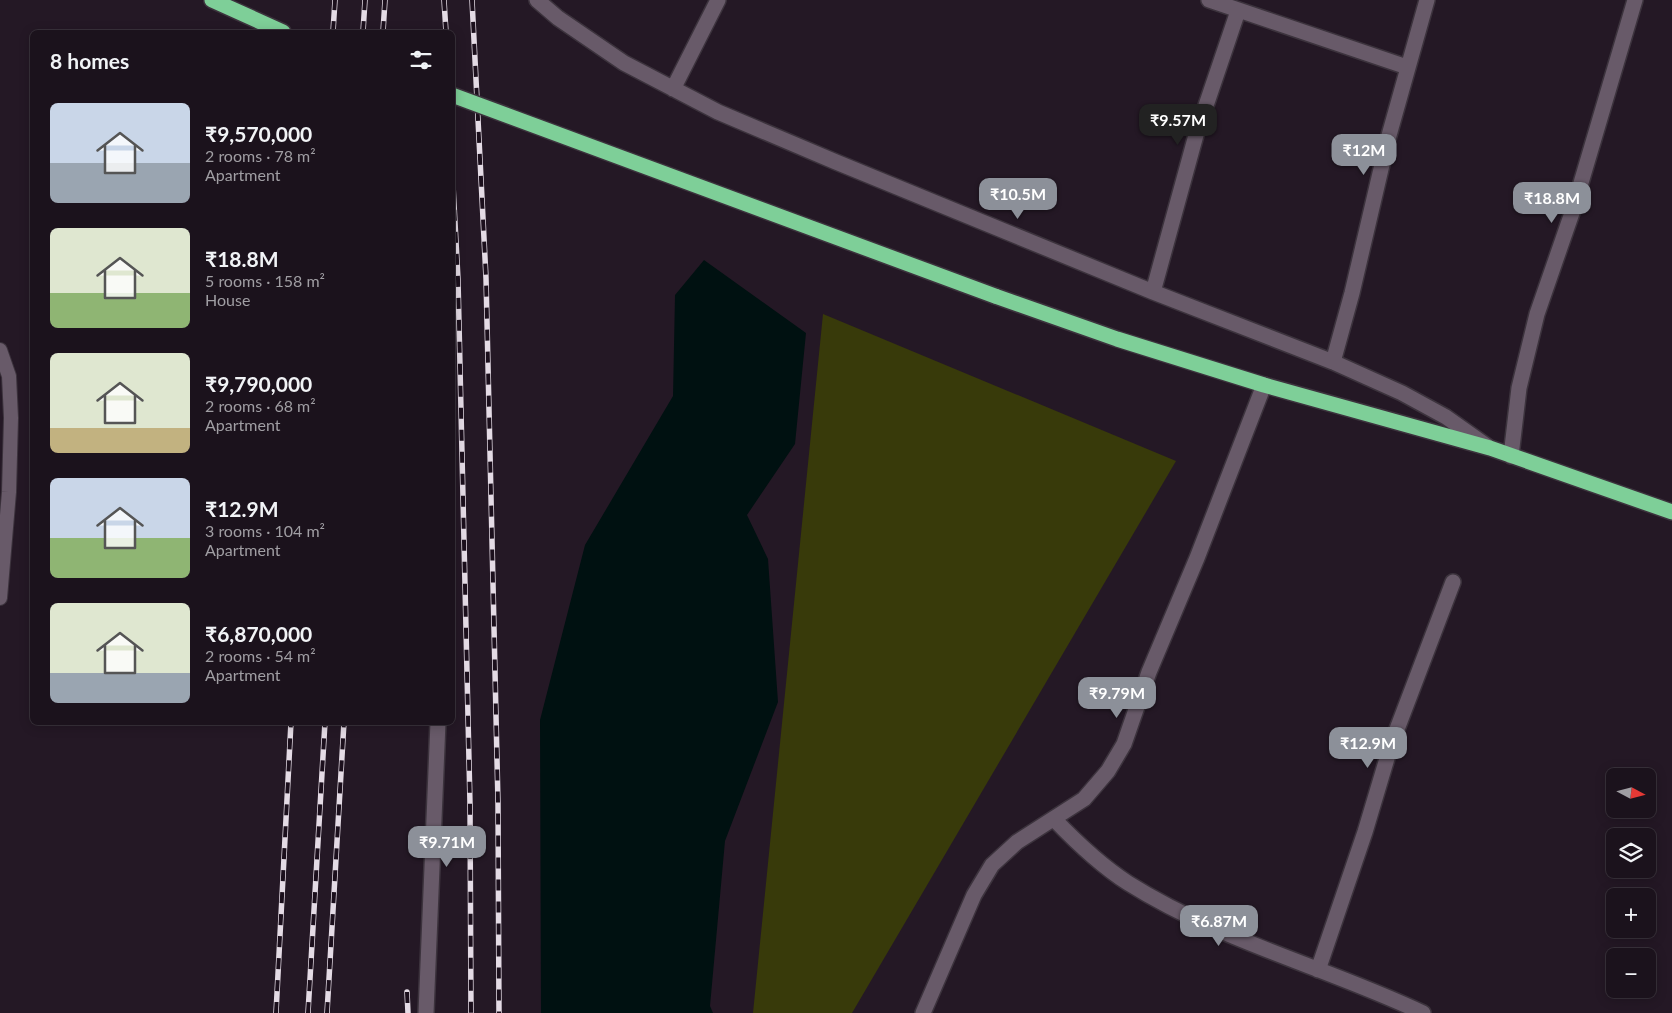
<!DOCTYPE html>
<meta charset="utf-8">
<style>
:root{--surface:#1b121c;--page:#282029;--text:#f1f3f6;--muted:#a09ea3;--line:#39323b;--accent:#8c9099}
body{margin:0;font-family:Lato,sans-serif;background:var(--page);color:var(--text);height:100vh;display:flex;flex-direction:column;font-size:19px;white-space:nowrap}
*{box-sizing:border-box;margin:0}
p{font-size:16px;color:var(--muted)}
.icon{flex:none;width:28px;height:28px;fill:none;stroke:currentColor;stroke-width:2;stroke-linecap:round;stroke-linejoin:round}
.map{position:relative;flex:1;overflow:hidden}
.panel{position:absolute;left:30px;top:30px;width:425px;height:695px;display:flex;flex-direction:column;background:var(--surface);border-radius:8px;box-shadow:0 2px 12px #0003,0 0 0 1px var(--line)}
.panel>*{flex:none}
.needle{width:32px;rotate:97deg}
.controls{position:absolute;left:1606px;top:768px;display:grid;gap:10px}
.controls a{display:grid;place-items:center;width:50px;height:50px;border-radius:8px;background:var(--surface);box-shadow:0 2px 12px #0003,0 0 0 1px var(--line);font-size:25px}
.price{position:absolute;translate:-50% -42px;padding:0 11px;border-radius:10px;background:var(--accent);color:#fff;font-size:16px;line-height:32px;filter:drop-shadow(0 1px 2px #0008)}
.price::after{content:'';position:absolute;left:50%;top:30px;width:15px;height:11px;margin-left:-8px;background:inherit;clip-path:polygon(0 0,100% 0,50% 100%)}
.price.current{background:#222;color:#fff}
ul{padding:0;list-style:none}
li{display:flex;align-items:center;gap:15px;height:125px;padding:0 20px}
li span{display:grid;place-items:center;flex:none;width:140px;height:100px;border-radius:8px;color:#555}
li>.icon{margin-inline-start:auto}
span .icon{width:60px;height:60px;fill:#fffc;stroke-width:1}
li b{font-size:21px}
h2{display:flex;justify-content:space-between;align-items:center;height:60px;padding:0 20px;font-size:21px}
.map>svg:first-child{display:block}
</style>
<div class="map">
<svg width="1672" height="1013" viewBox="0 0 1672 1013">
<rect width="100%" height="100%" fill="#241825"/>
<!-- green -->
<path fill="#383a0a" d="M 823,314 L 1176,461 L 852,1013 L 753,1013 Z"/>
<!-- water -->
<path fill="#011" d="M 704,260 L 806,333 L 795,444 L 747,515 L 768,559 L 778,702 L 725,841 L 710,1006 L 713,1013 L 541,1013 L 540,720 L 585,545 L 673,396 L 675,295 Z"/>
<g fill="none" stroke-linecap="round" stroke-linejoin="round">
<!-- lane casing -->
<g stroke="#3c333d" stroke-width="16">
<path id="lane" d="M 0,350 L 9,376 L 11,418 L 9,492 L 0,598"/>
</g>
<!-- street casing -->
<g stroke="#3c333d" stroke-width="18">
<path id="street" d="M 537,0 L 558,18 L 624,63 L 718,112 L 836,162 L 1153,292 L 1333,362 L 1402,393 L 1446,417 L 1487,446
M 1209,0 L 1407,67
M 673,89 L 718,0
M 1153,292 L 1196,135 L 1238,11
M 1333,362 L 1352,293 L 1388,139 L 1427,0
M 1511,456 L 1519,388 L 1537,314 L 1573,210 L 1635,0
M 1054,819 C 1077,843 1100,865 1128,883 C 1220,941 1326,967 1423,1013
M 1318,970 L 1365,832 L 1391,745 L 1453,582
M 426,1013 L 438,722
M 923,1013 L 974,895 L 992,865 L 1017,842 L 1084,799 L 1108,771 L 1124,744 L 1149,672 L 1197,558 L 1264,385"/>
</g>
<!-- highway casing -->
<g stroke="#3c333d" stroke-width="18">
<path id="highway" d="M 212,0 L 283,32
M 995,296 L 1117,339 L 1264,385 L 1490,448 L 1672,512"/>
</g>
<!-- path -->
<path stroke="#867c87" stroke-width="3" stroke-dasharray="2.5 2.5" stroke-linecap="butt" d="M 308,1013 L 321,797"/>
<!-- lane -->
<use href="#lane" stroke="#685a69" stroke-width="14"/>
<!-- street -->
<use href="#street" stroke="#685a69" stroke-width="15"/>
<!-- highway -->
<use href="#highway" stroke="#7ecf98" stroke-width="15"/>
<!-- rail casing -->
<g stroke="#e4dbe5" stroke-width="5.5">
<path id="rail" d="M 444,0 L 446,32
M 472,0 L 486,278 L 498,803 L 499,1013
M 333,32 L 335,0
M 363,32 L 365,0
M 383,32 L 385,0
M 452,166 L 458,279 L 470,804 L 471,1013
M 407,992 L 408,1013
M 276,1013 L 291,722
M 308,1013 L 325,722
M 327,1013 L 344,722"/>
</g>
<!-- rail -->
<use href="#rail" stroke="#1b0f1c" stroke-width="4" stroke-dasharray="11" stroke-linecap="butt"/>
<!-- highway-bridge casing -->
<g stroke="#3c333d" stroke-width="18" stroke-linecap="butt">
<path id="highway-bridge" d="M 452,95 L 995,296"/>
</g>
<!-- highway-bridge -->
<use href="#highway-bridge" stroke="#7ecf98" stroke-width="15"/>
</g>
</svg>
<div class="controls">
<a><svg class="needle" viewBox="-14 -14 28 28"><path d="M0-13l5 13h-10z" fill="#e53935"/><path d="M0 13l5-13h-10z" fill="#a09ea3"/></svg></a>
<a><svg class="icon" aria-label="layers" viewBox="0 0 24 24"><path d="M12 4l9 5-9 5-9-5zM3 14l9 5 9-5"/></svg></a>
<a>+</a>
<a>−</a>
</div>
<b class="price current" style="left:1178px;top:146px">₹9.57M</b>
<b class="price" style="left:1364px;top:176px">₹12M</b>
<b class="price" style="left:1018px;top:220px">₹10.5M</b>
<b class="price" style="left:1552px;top:224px">₹18.8M</b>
<b class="price" style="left:1117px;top:719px">₹9.79M</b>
<b class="price" style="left:1368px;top:769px">₹12.9M</b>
<b class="price" style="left:447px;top:868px">₹9.71M</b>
<b class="price" style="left:1219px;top:947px">₹6.87M</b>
<section class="panel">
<h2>8 homes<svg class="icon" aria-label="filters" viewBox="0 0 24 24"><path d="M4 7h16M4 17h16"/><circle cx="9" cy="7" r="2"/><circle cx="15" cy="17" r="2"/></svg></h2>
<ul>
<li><span style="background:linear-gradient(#c9d6e8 60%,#9aa5b1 0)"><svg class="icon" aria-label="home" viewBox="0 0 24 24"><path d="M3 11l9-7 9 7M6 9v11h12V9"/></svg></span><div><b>₹9,570,000</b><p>2 rooms · 78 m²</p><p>Apartment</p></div></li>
<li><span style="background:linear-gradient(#dfe7d0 65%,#8fb573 0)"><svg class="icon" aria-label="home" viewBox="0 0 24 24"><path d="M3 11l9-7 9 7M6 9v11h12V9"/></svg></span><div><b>₹18.8M</b><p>5 rooms · 158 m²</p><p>House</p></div></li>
<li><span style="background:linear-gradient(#dfe7d0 75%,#c2b280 0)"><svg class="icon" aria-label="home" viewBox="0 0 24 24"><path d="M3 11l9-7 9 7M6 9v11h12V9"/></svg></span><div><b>₹9,790,000</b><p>2 rooms · 68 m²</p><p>Apartment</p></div></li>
<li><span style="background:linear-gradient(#c9d6e8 60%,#8fb573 0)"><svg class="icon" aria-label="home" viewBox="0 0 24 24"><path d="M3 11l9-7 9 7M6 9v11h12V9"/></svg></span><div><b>₹12.9M</b><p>3 rooms · 104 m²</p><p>Apartment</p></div></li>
<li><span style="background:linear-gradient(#dfe7d0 70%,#9aa5b1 0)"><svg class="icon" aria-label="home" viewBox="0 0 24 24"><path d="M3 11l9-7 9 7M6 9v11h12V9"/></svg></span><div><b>₹6,870,000</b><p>2 rooms · 54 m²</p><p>Apartment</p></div></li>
</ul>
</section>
</div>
